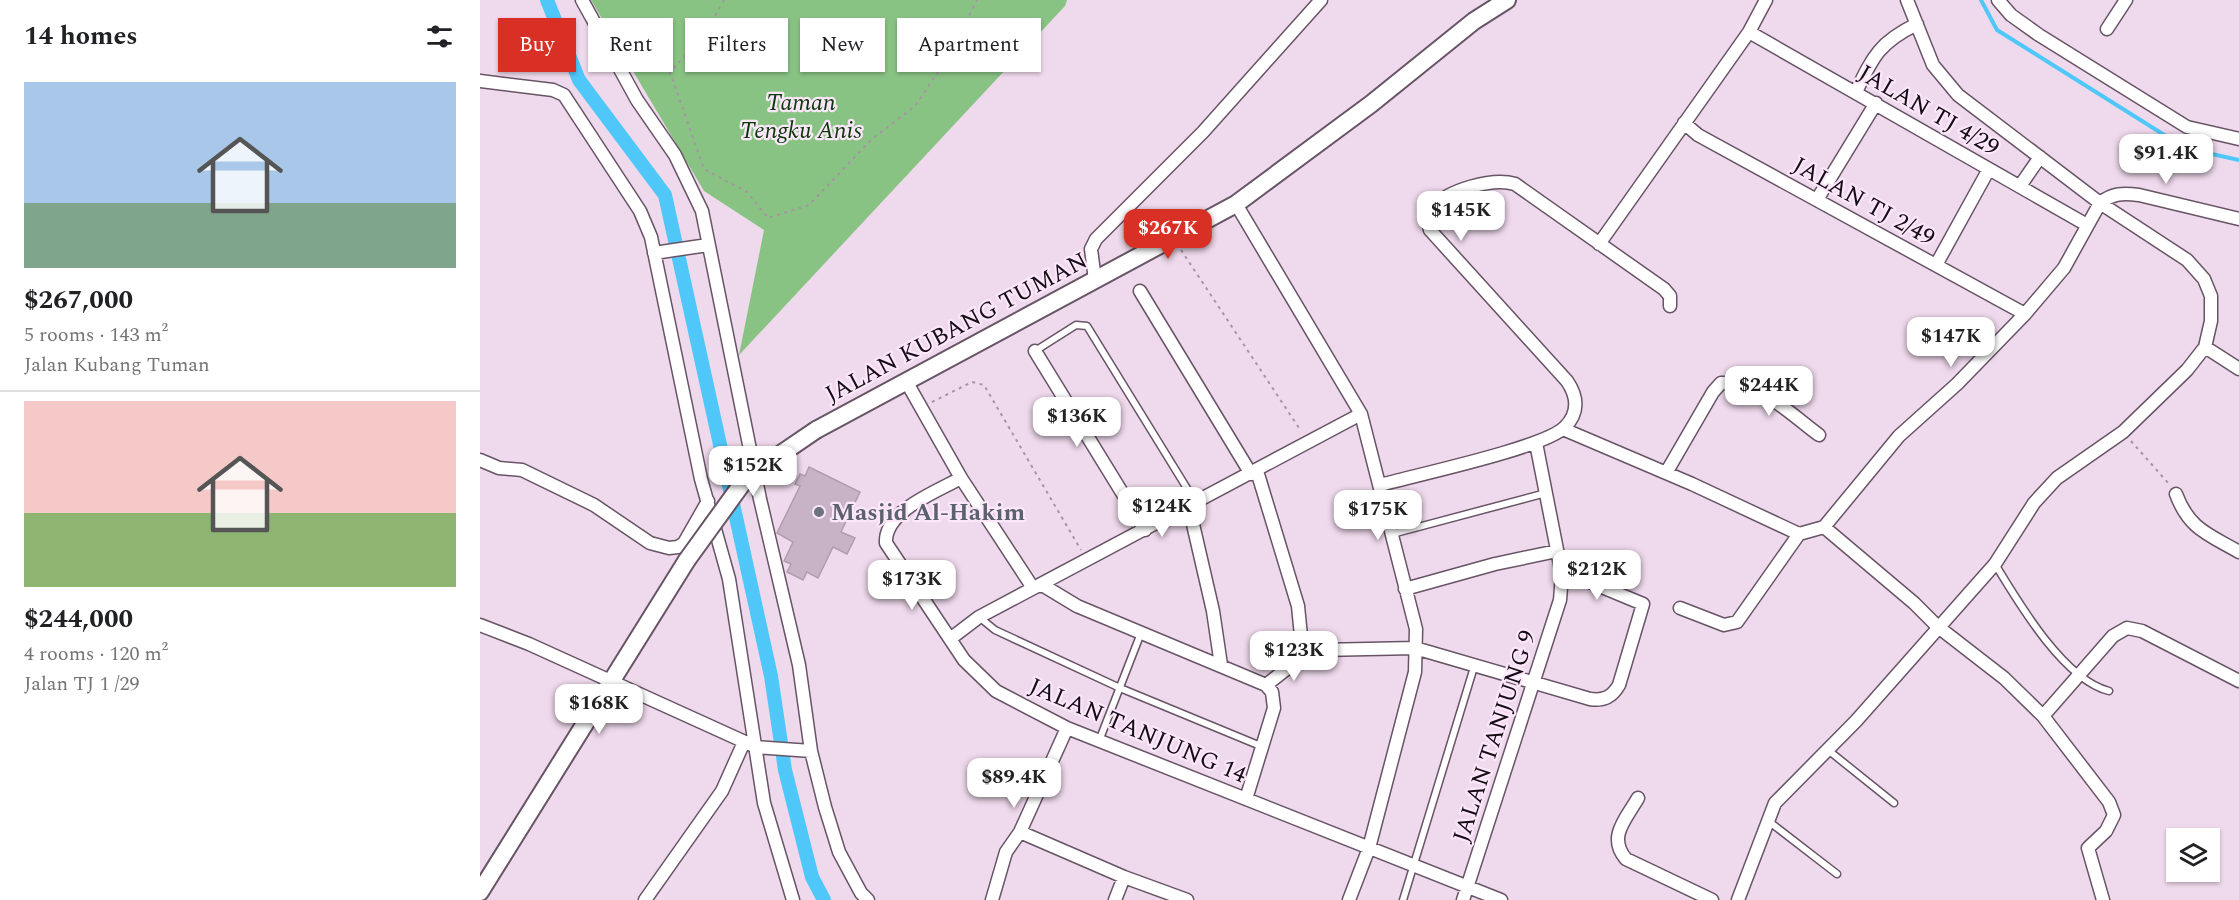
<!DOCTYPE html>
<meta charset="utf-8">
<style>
:root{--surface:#fff;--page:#f6f6f6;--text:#202124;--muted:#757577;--line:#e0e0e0;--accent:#d93025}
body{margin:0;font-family:Spectral,serif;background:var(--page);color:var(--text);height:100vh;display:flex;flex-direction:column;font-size:22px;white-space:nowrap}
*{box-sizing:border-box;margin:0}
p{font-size:20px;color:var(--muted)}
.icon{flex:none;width:33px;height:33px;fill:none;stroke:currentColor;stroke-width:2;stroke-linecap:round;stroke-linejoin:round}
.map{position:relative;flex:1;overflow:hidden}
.side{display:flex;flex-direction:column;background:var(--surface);width:480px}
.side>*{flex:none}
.guide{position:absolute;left:18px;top:18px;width:570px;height:54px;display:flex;gap:12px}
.controls{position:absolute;left:1686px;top:828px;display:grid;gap:12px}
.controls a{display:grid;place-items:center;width:54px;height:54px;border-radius:0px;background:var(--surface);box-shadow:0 2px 4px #0004;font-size:30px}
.price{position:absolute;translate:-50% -51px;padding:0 14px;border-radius:12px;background:#fff;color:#222;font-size:20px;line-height:39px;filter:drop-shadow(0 2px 3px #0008)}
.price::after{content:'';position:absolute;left:50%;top:36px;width:18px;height:14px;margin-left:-9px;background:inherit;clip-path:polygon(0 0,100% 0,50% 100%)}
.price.on{background:var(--accent);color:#fff}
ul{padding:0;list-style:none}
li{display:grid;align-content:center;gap:12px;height:318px;padding:0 24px}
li+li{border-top:2px solid var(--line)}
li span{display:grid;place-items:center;height:186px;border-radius:0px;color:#555}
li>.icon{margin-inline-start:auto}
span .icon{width:108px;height:108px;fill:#fffc;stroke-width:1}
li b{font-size:26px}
h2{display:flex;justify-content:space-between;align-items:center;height:72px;padding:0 24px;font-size:26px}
.pill{padding:0 21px;border-radius:0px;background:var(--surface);box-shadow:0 2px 4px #0004;font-size:21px;line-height:54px}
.pill.on{background:var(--accent);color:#fff}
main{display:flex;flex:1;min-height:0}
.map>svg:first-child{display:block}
</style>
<main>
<section class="side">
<h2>14 homes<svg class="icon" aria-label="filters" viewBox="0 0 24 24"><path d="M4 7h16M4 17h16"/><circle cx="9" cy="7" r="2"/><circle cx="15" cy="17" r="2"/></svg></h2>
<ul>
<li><span style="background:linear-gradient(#a9c7e8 65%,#7fa58c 0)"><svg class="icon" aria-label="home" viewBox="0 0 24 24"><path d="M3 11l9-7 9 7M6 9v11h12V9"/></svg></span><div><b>$267,000</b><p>5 rooms · 143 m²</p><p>Jalan Kubang Tuman</p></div></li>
<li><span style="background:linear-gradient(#f6c9c9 60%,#8fb573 0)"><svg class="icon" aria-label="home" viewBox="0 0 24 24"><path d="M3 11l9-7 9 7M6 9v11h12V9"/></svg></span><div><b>$244,000</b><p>4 rooms · 120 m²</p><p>Jalan TJ 1 /29</p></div></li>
</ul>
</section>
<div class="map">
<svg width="1759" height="900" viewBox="0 0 1759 900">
<rect width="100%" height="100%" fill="#efd9ec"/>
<!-- green -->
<path fill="#89c384" d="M 111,0 L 587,0 L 585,6 L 259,355 L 284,230 L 224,191 Z"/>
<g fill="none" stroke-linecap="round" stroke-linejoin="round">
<!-- stream -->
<path stroke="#4fc8f9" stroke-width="4" d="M 1501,0 L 1517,30 L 1705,148 L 1759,160"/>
<!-- canal -->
<path stroke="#4fc8f9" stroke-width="14" d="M 67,0 L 99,80 L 185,195 L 291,676 L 305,770 L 332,877 L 344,900"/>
</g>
<!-- building -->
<path fill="#c8b3c6" stroke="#b19caf" stroke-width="1.5" d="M 329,467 L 380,492 L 361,532 L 375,538 L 367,554 L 353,547 L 338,578 L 327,572 L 323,580 L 307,572 L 311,564 L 304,561 L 313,542 L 297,533 L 320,486 L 315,484 L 320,474 L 325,476 Z"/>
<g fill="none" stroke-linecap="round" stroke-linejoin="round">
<!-- lane casing -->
<g stroke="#675465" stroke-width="9">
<path id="lane" d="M 555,351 L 596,325 L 607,326 L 716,503
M 912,534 L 1066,493
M 1515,564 C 1538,602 1584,680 1629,691
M 499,617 L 515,630 L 640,688 L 783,747
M 619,741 L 661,633
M 1348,750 L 1414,803
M 1287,820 L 1357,874
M 923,900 L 994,667"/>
</g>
<!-- street casing -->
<g stroke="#675465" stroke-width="15">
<path id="street" d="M 102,0 L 157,100 L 195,155 L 222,211 L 280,499 L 319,665 L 331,751 L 345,807 L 359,852 L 381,893 L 388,900
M 1518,0 L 1531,15 L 1559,35 L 1707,127 L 1759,139
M 1627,29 L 1646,0
M 1269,32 L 1607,225
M 0,81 L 73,90 L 84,95 L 160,211 L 171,237 L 221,479 L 249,579 L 284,803 L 313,900
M 1376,92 C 1393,56 1400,42 1437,24
M 1204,123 L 1218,135 L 1545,314
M 1540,186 L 1560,157
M 1338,198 L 1396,103
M 756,204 L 881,414 L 936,629 L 935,672 L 889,848 L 869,900
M 1119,244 L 1269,32 L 1286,0
M 174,253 L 228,245
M 1456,265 L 1509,169
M 615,280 L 611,249 L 616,239 L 723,132 L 841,0
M 660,291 L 771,474
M 1725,347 L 1759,369
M 555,351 L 665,530
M 426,381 L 481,478 L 553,588
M 1083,429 L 1212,484 L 1319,534
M 0,460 L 19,468 L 42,470 L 114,505 L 170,543 L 189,548 L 198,547 L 204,543 L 228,501
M 777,471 L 818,606 L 823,656
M 1186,473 L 1233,392 L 1241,383 C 1280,381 1310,414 1339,435
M 481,478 C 456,492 404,511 406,543 L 484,660 L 516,691 L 587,728 L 1021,900
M 900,485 C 936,475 1064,448 1085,427 C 1099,413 1098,397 1087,381 L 950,230 C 948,222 946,215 952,208 C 968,190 1013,177 1035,184 L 1184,289 L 1190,296 L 1190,306
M 1696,494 C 1709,529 1728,534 1759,552
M 709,507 L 733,611 L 741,665
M 1344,527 L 1434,603 L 1457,626 L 1524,678 L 1563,716 L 1629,802 L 1634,815 L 1626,831 L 1608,848 L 1623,900
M 1319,534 L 1344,527 L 1419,436 L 1477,384 L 1545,314 L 1584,268 L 1620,203 C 1633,193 1643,193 1659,195 L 1759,219
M 557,586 L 564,586 L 597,606 L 786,685 L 792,692 L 794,708 L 766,799
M 925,589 L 1015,564 L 1077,551
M 1200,608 L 1244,625 L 1257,622 L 1319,534
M 0,625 L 49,644 L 276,747 L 331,751
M 470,639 L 499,617 L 881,414
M 786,685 L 823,656 L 840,650 L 935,648 L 1110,699 C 1124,701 1132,697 1139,685 L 1163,604 L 1081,570
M 1563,716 L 1633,636 L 1647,628 L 1662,631 L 1759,681
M 1158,798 C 1146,819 1127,837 1146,859 L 1232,900
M 540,832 L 644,877 L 707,900
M 165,900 L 242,791 L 264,742
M 512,900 L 526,852 L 540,832 L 587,728
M 635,900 L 644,877
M 983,900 L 1080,600 L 1082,575 L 1056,443
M 1258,900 L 1295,803 L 1376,721 L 1515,564 L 1554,503 L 1577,478 L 1643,432 L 1707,370 L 1725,347 L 1731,321 L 1731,296 L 1724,279 L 1707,260 L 1620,203 L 1478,95 L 1453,65 L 1427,0"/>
</g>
<!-- secondary casing -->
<g stroke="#675465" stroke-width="20">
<path id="secondary" d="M 336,430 L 756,204 L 891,104 L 994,21 L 1027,0
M 0,892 L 207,560"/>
</g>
<!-- path -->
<path stroke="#a594a2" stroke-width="2" stroke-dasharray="3 4.5" stroke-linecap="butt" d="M 244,0 L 224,35 L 190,72 L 224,169 L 267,192 L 288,218 L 329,205 L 391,140 L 435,106 L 467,59 L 497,0
M 701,250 L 821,431
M 452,402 L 492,382 L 504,385 L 601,550
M 1651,441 L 1689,484"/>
<!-- lane -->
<use href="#lane" stroke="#fff" stroke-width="6"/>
<!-- street -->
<use href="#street" stroke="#fff" stroke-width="12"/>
<!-- secondary -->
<use href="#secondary" stroke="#fff" stroke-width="16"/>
<!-- secondary-bridge casing -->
<g stroke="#675465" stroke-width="20" stroke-linecap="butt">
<path id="secondary-bridge" d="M 207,560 L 267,477 L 336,430"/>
</g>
<!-- secondary-bridge -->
<use href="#secondary-bridge" stroke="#fff" stroke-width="16"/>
</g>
<!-- markers -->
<circle fill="#6b7280" stroke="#fce6fa" stroke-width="2" cx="339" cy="512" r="6"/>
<g text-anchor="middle" stroke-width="4.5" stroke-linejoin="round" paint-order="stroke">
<!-- park labels -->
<g font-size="24" font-style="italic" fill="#093a07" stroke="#fce6fa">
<text x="321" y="110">Taman<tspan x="321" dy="28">Tengku Anis</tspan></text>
</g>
<!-- street labels -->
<g font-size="24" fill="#150d14" stroke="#fce6fa">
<text transform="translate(1449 110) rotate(30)" y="8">JALAN TJ 4/29</text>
<text transform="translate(1384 201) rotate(29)" y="8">JALAN TJ 2/49</text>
<text transform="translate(476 327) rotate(-28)" y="8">JALAN KUBANG TUMAN</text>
<text transform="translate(658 730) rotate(23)" y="8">JALAN TANJUNG 14</text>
<text transform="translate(1014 736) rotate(-72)" y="8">JALAN TANJUNG 9</text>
</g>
<!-- worship labels -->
<g font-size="24" font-weight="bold" fill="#5b616d" stroke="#fce6fa" text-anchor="start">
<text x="351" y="520">Masjid Al-Hakim</text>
</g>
</g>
</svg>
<div class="controls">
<a><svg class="icon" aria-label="layers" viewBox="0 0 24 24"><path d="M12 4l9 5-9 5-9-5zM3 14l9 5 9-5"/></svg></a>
</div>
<b class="price" style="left:1686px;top:185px">$91.4K</b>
<b class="price" style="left:981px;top:242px">$145K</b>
<b class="price on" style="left:688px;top:260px">$267K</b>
<b class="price" style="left:1471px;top:368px">$147K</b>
<b class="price" style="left:1289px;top:417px">$244K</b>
<b class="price" style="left:597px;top:448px">$136K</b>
<b class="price" style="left:273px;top:497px">$152K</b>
<b class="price" style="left:682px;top:538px">$124K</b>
<b class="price" style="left:898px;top:541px">$175K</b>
<b class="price" style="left:1117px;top:601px">$212K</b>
<b class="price" style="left:432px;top:611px">$173K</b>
<b class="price" style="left:814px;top:682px">$123K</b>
<b class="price" style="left:119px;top:735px">$168K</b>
<b class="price" style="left:534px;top:809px">$89.4K</b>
<div class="guide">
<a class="pill on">Buy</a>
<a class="pill">Rent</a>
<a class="pill">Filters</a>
<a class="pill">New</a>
<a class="pill">Apartment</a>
</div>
</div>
</main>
